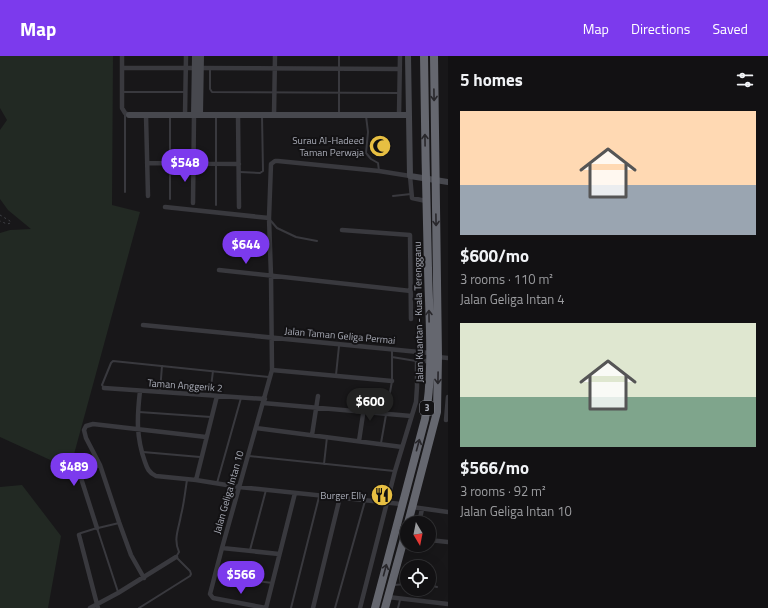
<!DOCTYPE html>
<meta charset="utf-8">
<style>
:root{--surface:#121113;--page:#1b1a1c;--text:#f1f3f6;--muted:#9c9da0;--line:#313133;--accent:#7c3aed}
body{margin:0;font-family:"Titillium Web",sans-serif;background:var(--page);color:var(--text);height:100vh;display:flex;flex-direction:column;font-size:15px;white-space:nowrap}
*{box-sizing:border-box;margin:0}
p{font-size:13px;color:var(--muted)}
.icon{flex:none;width:22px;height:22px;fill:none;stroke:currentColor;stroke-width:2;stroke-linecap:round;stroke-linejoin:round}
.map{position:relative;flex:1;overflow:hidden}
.panel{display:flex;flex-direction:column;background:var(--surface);width:320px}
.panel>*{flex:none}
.needle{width:26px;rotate:170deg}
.buttons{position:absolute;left:400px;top:460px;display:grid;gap:8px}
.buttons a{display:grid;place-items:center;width:36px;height:36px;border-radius:50%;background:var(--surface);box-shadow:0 4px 16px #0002,0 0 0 1px var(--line);font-size:20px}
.price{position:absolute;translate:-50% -34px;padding:0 9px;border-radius:14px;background:var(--accent);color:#fff;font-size:13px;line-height:26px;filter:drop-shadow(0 1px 2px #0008)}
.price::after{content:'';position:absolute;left:50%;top:24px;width:12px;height:9px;margin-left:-6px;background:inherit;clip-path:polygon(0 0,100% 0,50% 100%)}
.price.on{background:#222;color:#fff}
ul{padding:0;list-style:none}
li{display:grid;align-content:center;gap:8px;height:212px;padding:0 12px}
li span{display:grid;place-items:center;height:124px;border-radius:0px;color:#555}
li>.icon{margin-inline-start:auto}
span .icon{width:72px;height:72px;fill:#fffc;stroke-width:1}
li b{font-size:17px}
h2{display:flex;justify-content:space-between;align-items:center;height:48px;padding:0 12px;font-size:17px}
header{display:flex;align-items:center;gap:24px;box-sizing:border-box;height:56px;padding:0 20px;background:var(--accent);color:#fff}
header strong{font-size:19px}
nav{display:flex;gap:22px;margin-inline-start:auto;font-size:14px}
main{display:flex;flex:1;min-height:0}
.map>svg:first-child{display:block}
</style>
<header>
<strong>Map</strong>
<nav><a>Map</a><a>Directions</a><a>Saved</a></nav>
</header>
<main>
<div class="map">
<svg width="448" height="552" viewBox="0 0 448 552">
<rect width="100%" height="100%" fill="#181719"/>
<!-- green -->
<path fill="#222923" d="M 0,0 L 113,0 L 112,149 L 140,156 L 70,413 L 0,381 L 0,177 L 10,174 L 31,173 L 8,154 L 0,143 L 0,74 L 7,64 L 0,52 Z
M 22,429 L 61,480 L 48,552 L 0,552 L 0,431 Z"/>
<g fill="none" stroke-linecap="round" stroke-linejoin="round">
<!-- path -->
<path stroke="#3f4045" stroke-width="1" stroke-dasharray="2 3" stroke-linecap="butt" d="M 0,159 L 10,165 L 11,167 L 7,168 L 0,165"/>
<!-- lane -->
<path stroke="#39393e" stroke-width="2" d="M 210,13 L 210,33 L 212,36 L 398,37
M 123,36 L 185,36
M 125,57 L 125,136
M 339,59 L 339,0
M 366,60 L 368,76 L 366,97 L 371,103 L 378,107 L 379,115
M 240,116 L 260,117 L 263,115 L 262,60
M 393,140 L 411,138
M 170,143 L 170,60
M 216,149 L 216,60
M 271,165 L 277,172 L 296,181 L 317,185
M 392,301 L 416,305
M 336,319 L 339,290
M 104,332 L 102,329 L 111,307 L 113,305 L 269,321
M 160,335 L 162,310
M 210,339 L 213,315
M 139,356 L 211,361
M 381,387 L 392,325 L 392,294
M 143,396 L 200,401
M 249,400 L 394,415
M 324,408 L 327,381
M 217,427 L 241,342
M 98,472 L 119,467
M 79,478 L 81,477 L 97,472 L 118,536
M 250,494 L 266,434
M 216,519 L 272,527
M 394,529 L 407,528
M 429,529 L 437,531
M 139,552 L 190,520 L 191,518 L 190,515 L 176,501 L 179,496 C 173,483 179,472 181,459 C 184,448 185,436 187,424
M 291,552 L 319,441
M 335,552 L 365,445
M 398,552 L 400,544"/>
<!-- street -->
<path stroke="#39393e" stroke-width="4.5" d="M 122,0 L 122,52 L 125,57 L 129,59
M 122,12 L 195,12
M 200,12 L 400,13
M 146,59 L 148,140
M 185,59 L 186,0
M 238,59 L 239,151
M 274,59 L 275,0
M 399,59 L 400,0
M 147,107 L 239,108
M 193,147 L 194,59
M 165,151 L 269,162
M 342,174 L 410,179 L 411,263
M 219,214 L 411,235
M 143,269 L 429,297
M 438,301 L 448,302
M 272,314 L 392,325
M 104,332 L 265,343
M 140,335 C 137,361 136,381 145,406 C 147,412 149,417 156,420 L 196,424 L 239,431 L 401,448
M 263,347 L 411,360
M 446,364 L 448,341
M 256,372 L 402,391
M 312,379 L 318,340
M 359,385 L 365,345
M 196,424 L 217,340
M 412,451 L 448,456
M 419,467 L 422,453
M 97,472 L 80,419 L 83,415 L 100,409
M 79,479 L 98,552
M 429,484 L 448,486
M 222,492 L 279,498
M 144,522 L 131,499 L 119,466 L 100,409 L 86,382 L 84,374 L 86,370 L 93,368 L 206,381
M 388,541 L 448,548
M 90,552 L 118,537 L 176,501
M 266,552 L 213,542 L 210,538 L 222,492 L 272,314 L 271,220 L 269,162 L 271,108 L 275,105 L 278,105 L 379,115 L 410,120 L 412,142 L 426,145
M 266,552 L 295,437
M 313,552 L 340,441
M 360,552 L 395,415 L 416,346 L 417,331 L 417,305 L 430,305"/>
<!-- secondary -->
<path stroke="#47484e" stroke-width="6" d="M 408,0 L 410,120 L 448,126
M 129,59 L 408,59
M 194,59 L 195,0
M 200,59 L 201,0"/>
<!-- highway -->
<path stroke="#65676f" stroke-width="8" d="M 408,467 L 437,356 L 438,301 L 434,0
M 375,552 L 425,363 C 434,316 429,261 428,212 C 426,141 425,71 424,0
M 385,552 L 407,472"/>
</g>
<!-- one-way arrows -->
<defs><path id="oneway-shaft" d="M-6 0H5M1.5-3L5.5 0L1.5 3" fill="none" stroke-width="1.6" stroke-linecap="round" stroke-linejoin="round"/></defs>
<g stroke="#28272b">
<use href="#oneway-shaft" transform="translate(434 39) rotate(89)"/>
<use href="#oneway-shaft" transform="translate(425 84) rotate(-91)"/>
<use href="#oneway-shaft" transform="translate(436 164) rotate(89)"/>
<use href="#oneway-shaft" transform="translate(429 260) rotate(-91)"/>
<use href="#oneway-shaft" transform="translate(438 322) rotate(91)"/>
<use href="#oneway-shaft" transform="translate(418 389) rotate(-75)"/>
<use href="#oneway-shaft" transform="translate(385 514) rotate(-75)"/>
</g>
<!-- icons -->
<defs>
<g id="mosque-disc" transform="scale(1.15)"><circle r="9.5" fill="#e7bf42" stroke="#131214"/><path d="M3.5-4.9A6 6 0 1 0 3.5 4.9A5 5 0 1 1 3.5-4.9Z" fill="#111"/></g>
<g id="restaurant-disc" transform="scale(1.15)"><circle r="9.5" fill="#e7bf42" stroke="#131214"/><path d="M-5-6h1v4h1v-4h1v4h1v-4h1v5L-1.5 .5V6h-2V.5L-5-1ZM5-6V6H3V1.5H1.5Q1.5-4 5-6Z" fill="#111"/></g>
</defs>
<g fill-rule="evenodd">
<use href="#mosque-disc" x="380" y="90"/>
<use href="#restaurant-disc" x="382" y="439"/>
</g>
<g text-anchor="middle" stroke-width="4" stroke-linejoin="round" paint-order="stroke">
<!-- shield labels -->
<rect fill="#131214" stroke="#7d7e87" stroke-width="1" x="420" y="345" width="14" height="14" rx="3"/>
<g font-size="9" font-weight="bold" fill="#aaadb8">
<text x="427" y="355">3</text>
</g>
<!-- poi labels -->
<g font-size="10" fill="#aaadb8" stroke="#131214" text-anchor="end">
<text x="364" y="88">Surau Al-Hadeed<tspan x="364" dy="12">Taman Perwaja</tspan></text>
<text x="366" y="443">Burger Elly</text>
</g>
<!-- street labels -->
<g font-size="10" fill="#aaadb8" stroke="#131214">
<text transform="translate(418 256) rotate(-91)" y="4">Jalan Kuantan - Kuala Terengganu</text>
<text transform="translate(340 279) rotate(5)" y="4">Jalan Taman Geliga Permai</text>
<text transform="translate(185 329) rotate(4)" y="4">Taman Anggerik 2</text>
<text transform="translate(228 436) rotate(-74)" y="4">Jalan Geliga Intan 10</text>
</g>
</g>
</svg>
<div class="buttons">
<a><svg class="needle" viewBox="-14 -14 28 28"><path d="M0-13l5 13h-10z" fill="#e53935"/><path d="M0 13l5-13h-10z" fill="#9c9da0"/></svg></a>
<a><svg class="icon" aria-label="locate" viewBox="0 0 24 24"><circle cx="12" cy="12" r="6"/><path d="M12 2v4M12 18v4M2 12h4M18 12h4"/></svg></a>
</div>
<b class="price" style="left:185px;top:127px">$548</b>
<b class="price" style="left:246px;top:209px">$644</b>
<b class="price on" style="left:370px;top:366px">$600</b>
<b class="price" style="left:74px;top:431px">$489</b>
<b class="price" style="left:241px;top:539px">$566</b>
</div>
<section class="panel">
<h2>5 homes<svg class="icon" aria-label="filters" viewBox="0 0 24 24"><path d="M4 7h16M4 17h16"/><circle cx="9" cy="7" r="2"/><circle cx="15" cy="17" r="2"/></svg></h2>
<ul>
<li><span style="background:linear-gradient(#ffd9b3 60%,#9aa5b1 0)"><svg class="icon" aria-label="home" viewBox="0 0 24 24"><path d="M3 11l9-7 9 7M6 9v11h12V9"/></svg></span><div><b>$600/mo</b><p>3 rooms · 110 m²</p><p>Jalan Geliga Intan 4</p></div></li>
<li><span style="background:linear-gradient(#dfe7d0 60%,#7fa58c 0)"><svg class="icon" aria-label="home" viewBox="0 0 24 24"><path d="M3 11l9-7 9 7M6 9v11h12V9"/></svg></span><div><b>$566/mo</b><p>3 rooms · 92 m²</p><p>Jalan Geliga Intan 10</p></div></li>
</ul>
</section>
</main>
